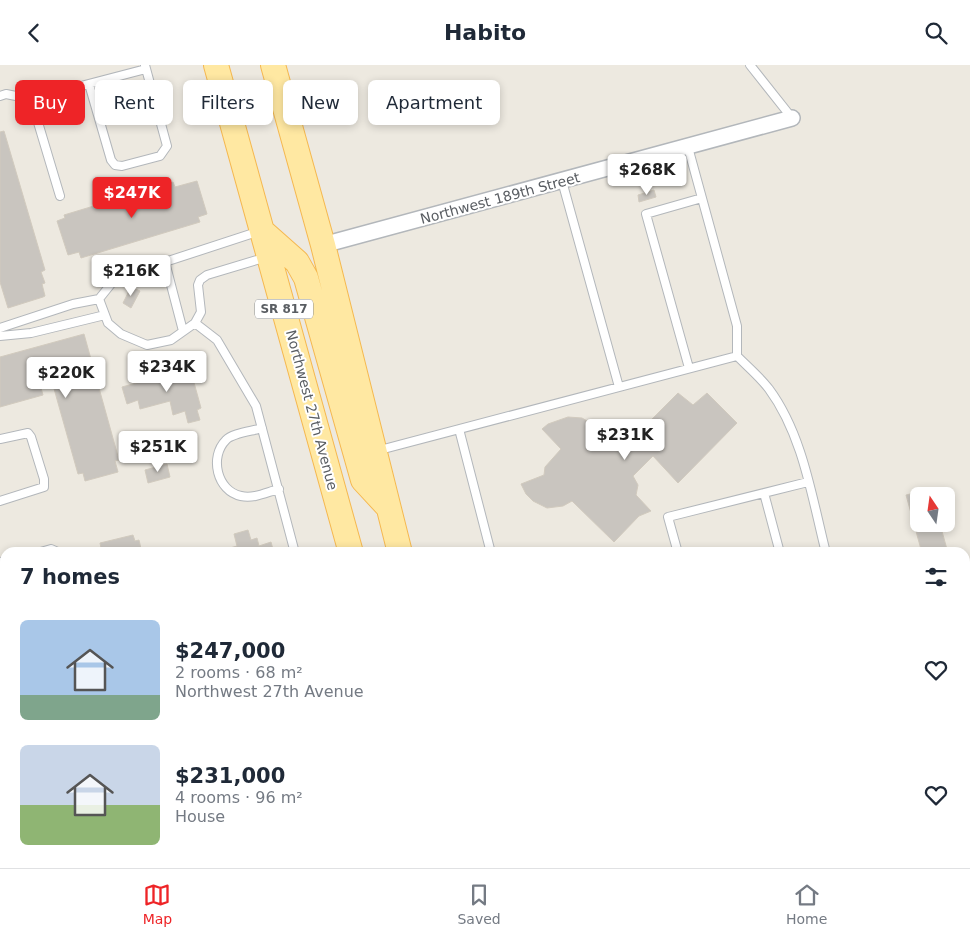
<!DOCTYPE html>
<meta charset="utf-8">
<style>
:root{--surface:#fff;--page:#f2f2f3;--text:#1f2937;--muted:#747a83;--line:#e0e1e3;--accent:#ee2427}
body{margin:0;font-family:"DejaVu Sans",sans-serif;background:var(--page);color:var(--text);height:100vh;display:flex;flex-direction:column;font-size:19px;white-space:nowrap}
*{box-sizing:border-box;margin:0}
p{font-size:16px;color:var(--muted)}
.icon{flex:none;width:28px;height:28px;fill:none;stroke:currentColor;stroke-width:2;stroke-linecap:round;stroke-linejoin:round}
.map{position:relative;flex:1;overflow:hidden}
.side{position:absolute;left:0px;top:482px;width:970px;height:321px;display:flex;flex-direction:column;background:var(--surface);border-radius:15px 15px 0 0;box-shadow:0 2px 8px #0003}
.side>*{flex:none}
.hud{position:absolute;left:15px;top:15px;width:500px;height:45px;display:flex;gap:10px}
.needle{width:32px;rotate:347deg}
.buttons{position:absolute;left:910px;top:422px;display:grid;gap:10px}
.buttons a{display:grid;place-items:center;width:45px;height:45px;border-radius:8px;background:var(--surface);box-shadow:0 2px 8px #0003;font-size:25px}
.price{position:absolute;translate:-50% -42px;padding:0 11px;border-radius:5px;background:#fff;color:#222;font-size:16px;line-height:32px;filter:drop-shadow(0 1px 2px #0008)}
.price::after{content:'';position:absolute;left:50%;top:30px;width:15px;height:11px;margin-left:-8px;background:inherit;clip-path:polygon(0 0,100% 0,50% 100%)}
.price.current{background:var(--accent);color:#fff}
ul{padding:0;list-style:none}
li{display:flex;align-items:center;gap:15px;height:125px;padding:0 20px}
li span{display:grid;place-items:center;flex:none;width:140px;height:100px;border-radius:8px;color:#555}
li>.icon{margin-inline-start:auto}
span .icon{width:60px;height:60px;fill:#fffc;stroke-width:1}
li b{font-size:21px}
h2{display:flex;justify-content:space-between;align-items:center;height:60px;padding:0 20px;font-size:21px}
.pill{padding:0 18px;border-radius:8px;background:var(--surface);box-shadow:0 2px 8px #0003;font-size:18px;line-height:45px}
.pill.current{background:var(--accent);color:#fff}
header{display:flex;justify-content:space-between;align-items:center;height:65px;padding:0 20px;background:var(--surface);font-size:22px;font-weight:700}
.tabs{display:flex;justify-content:space-around;align-items:center;height:70px;border-top:1px solid var(--line);background:var(--surface);font-size:14px;color:var(--muted)}
.tabs a{display:grid;justify-items:center;gap:2px}
.tabs .current{color:var(--accent)}
.map>svg:first-child{display:block}
</style>
<header><svg class="icon" aria-label="back" viewBox="0 0 24 24"><path d="M15 5l-7 7 7 7"/></svg>Habito<svg class="icon" aria-label="search" viewBox="0 0 24 24"><circle cx="10" cy="10" r="6"/><path d="M15 15l6 6"/></svg></header>
<div class="map">
<svg width="970" height="803" viewBox="0 0 970 803">
<rect width="100%" height="100%" fill="#ede9e0"/>
<!-- building -->
<path fill="#c9c5bf" stroke="#d1cabe" d="M 4,66 L 45,205 L 41,207 L 45,218 L 42,219 L 45,231 L 43,232 L 8,243 L 0,217 L 0,67 Z
M 197,116 L 207,149 L 198,152 L 200,157 L 81,193 L 79,187 L 68,190 L 57,156 L 65,153 L 64,150 L 173,117 L 175,122 Z
M 654,125 L 656,132 L 639,137 L 638,130 Z
M 131,222 L 140,226 L 131,243 L 123,238 Z
M 84,269 L 119,395 L 115,396 L 118,407 L 85,416 L 83,408 L 78,409 L 51,313 L 44,315 L 46,322 L 41,323 L 43,330 L 0,342 L 0,292 Z
M 190,303 L 201,343 L 197,345 L 200,355 L 188,358 L 185,346 L 173,350 L 170,336 L 140,344 L 138,335 L 127,339 L 122,322 Z
M 678,328 L 693,340 L 707,328 L 737,358 L 678,418 L 653,391 L 633,411 L 638,420 L 636,430 L 651,446 L 639,451 L 614,477 L 572,436 L 563,441 L 547,443 L 533,436 L 526,429 L 521,419 L 544,410 L 545,402 L 561,384 L 542,364 L 548,359 L 568,352 L 582,353 L 606,367 L 623,383 Z
M 167,399 L 170,412 L 148,418 L 145,405 Z
M 931,424 L 933,431 L 919,431 L 919,459 L 940,459 L 948,488 L 922,488 L 906,430 Z
M 248,465 L 251,475 L 257,473 L 259,481 L 271,477 L 274,488 L 224,488 L 223,485 L 237,481 L 234,469 Z
M 133,470 L 135,476 L 139,475 L 142,488 L 102,488 L 100,478 Z
M 5,600 L 5,625 L 0,606 L 0,601 Z
M 970,684 L 970,803 L 856,803 L 855,799 L 965,799 L 965,685 Z
M 98,799 L 208,799 L 209,803 L 83,803 Z"/>
<g fill="none" stroke-linecap="round" stroke-linejoin="round">
<!-- lane casing -->
<g stroke="#b3b7bb" stroke-width="10">
<path id="lane" d="M 750,0 L 792,53
M 89,19 L 111,95 L 115,100 L 122,101 L 160,91 L 167,81 L 145,0
M 0,31 L 6,29 L 31,34 L 146,4
M 31,34 L 60,131
M 688,82 L 737,261 L 737,291 C 747,301 760,312 769,324 C 803,370 812,433 826,488
M 562,116 L 619,322
M 165,197 L 183,266
M 99,234 L 108,258 L 121,269 L 147,280 L 171,275 L 195,258 L 201,247 L 198,220 L 200,215 L 207,210 L 267,192
M 195,258 L 217,275 L 256,341 L 295,488
M 0,263 L 73,239 L 99,234 L 115,214 L 135,204 L 165,197 L 260,166
M 0,271 L 31,268 L 105,250
M 689,303 L 646,149 L 702,133
M 262,363 C 253,366 232,368 226,375 C 209,392 217,426 241,431 C 254,434 267,427 279,424
M 459,364 L 491,488
M 0,374 L 28,368 L 31,372 L 44,414 L 44,422 L 0,436
M 376,386 L 737,291
M 764,428 L 780,488
M 37,488 L 51,484 L 60,488
M 678,488 L 668,452 L 808,417
M 0,497 L 5,496
M 0,559 L 5,558
M 965,622 L 970,641
M 5,675 L 1,688 L 5,712
M 38,799 L 38,803
M 243,799 L 245,803
M 369,799 L 370,803
M 313,803 L 328,799"/>
</g>
<!-- street casing -->
<g stroke="#b3b7bb" stroke-width="18">
<path id="street" d="M 323,180 L 792,53
M 965,566 L 970,564"/>
</g>
<!-- primary casing -->
<g stroke="#f5b850" stroke-width="26">
<path id="primary" d="M 216,0 L 351,488
M 273,0 L 323,180 L 400,488
M 262,166 L 297,197 L 306,213 L 363,415 L 388,442
M 437,799 L 438,803
M 484,799 L 485,803"/>
</g>
<!-- lane -->
<use href="#lane" stroke="#fff" stroke-width="8"/>
<!-- street -->
<use href="#street" stroke="#fff" stroke-width="15"/>
<!-- primary -->
<use href="#primary" stroke="#ffe8a2" stroke-width="24"/>
</g>
<g text-anchor="middle" stroke-width="4" stroke-linejoin="round" paint-order="stroke">
<!-- shield labels -->
<rect fill="#fff" stroke="#8b8e91" stroke-width="1" x="255" y="234.5" width="58" height="19" rx="4"/>
<g font-size="12" font-weight="bold" fill="#595d62">
<text x="284" y="248">SR 817</text>
</g>
<!-- street labels -->
<g font-size="14" fill="#595d62" stroke="#fff">
<text transform="translate(500 133) rotate(-15)" y="5">Northwest 189th Street</text>
<text transform="translate(312 345) rotate(75)" y="5">Northwest 27th Avenue</text>
</g>
</g>
</svg>
<div class="buttons">
<a><svg class="needle" viewBox="-14 -14 28 28"><path d="M0-13l5 13h-10z" fill="#e53935"/><path d="M0 13l5-13h-10z" fill="#747a83"/></svg></a>
</div>
<b class="price" style="left:647px;top:131px">$268K</b>
<b class="price current" style="left:132px;top:154px">$247K</b>
<b class="price" style="left:131px;top:232px">$216K</b>
<b class="price" style="left:167px;top:328px">$234K</b>
<b class="price" style="left:66px;top:334px">$220K</b>
<b class="price" style="left:625px;top:396px">$231K</b>
<b class="price" style="left:158px;top:408px">$251K</b>
<div class="hud">
<a class="pill current">Buy</a>
<a class="pill">Rent</a>
<a class="pill">Filters</a>
<a class="pill">New</a>
<a class="pill">Apartment</a>
</div>
<section class="side">
<h2>7 homes<svg class="icon" aria-label="filters" viewBox="0 0 24 24"><path d="M4 7h16M4 17h16"/><circle cx="9" cy="7" r="2"/><circle cx="15" cy="17" r="2"/></svg></h2>
<ul>
<li><span style="background:linear-gradient(#a9c7e8 75%,#7fa58c 0)"><svg class="icon" aria-label="home" viewBox="0 0 24 24"><path d="M3 11l9-7 9 7M6 9v11h12V9"/></svg></span><div><b>$247,000</b><p>2 rooms · 68 m²</p><p>Northwest 27th Avenue</p></div><svg class="icon" aria-label="heart" viewBox="0 0 24 24"><path d="M12 20l-8-8c-3-5 5-10 8-4 3-6 11-1 8 4z"/></svg></li>
<li><span style="background:linear-gradient(#c9d6e8 60%,#8fb573 0)"><svg class="icon" aria-label="home" viewBox="0 0 24 24"><path d="M3 11l9-7 9 7M6 9v11h12V9"/></svg></span><div><b>$231,000</b><p>4 rooms · 96 m²</p><p>House</p></div><svg class="icon" aria-label="heart" viewBox="0 0 24 24"><path d="M12 20l-8-8c-3-5 5-10 8-4 3-6 11-1 8 4z"/></svg></li>
</ul>
</section>
</div>
<nav class="tabs">
<a class="current"><svg class="icon" aria-label="map" viewBox="0 0 24 24"><path d="M3 6l6-2 6 2 6-2v14l-6 2-6-2-6 2zM9 4v14M15 6v14"/></svg>Map</a>
<a><svg class="icon" aria-label="saved" viewBox="0 0 24 24"><path d="M7 4h10v16l-5-4-5 4z"/></svg>Saved</a>
<a><svg class="icon" aria-label="home" viewBox="0 0 24 24"><path d="M3 11l9-7 9 7M6 9v11h12V9"/></svg>Home</a>
</nav>
